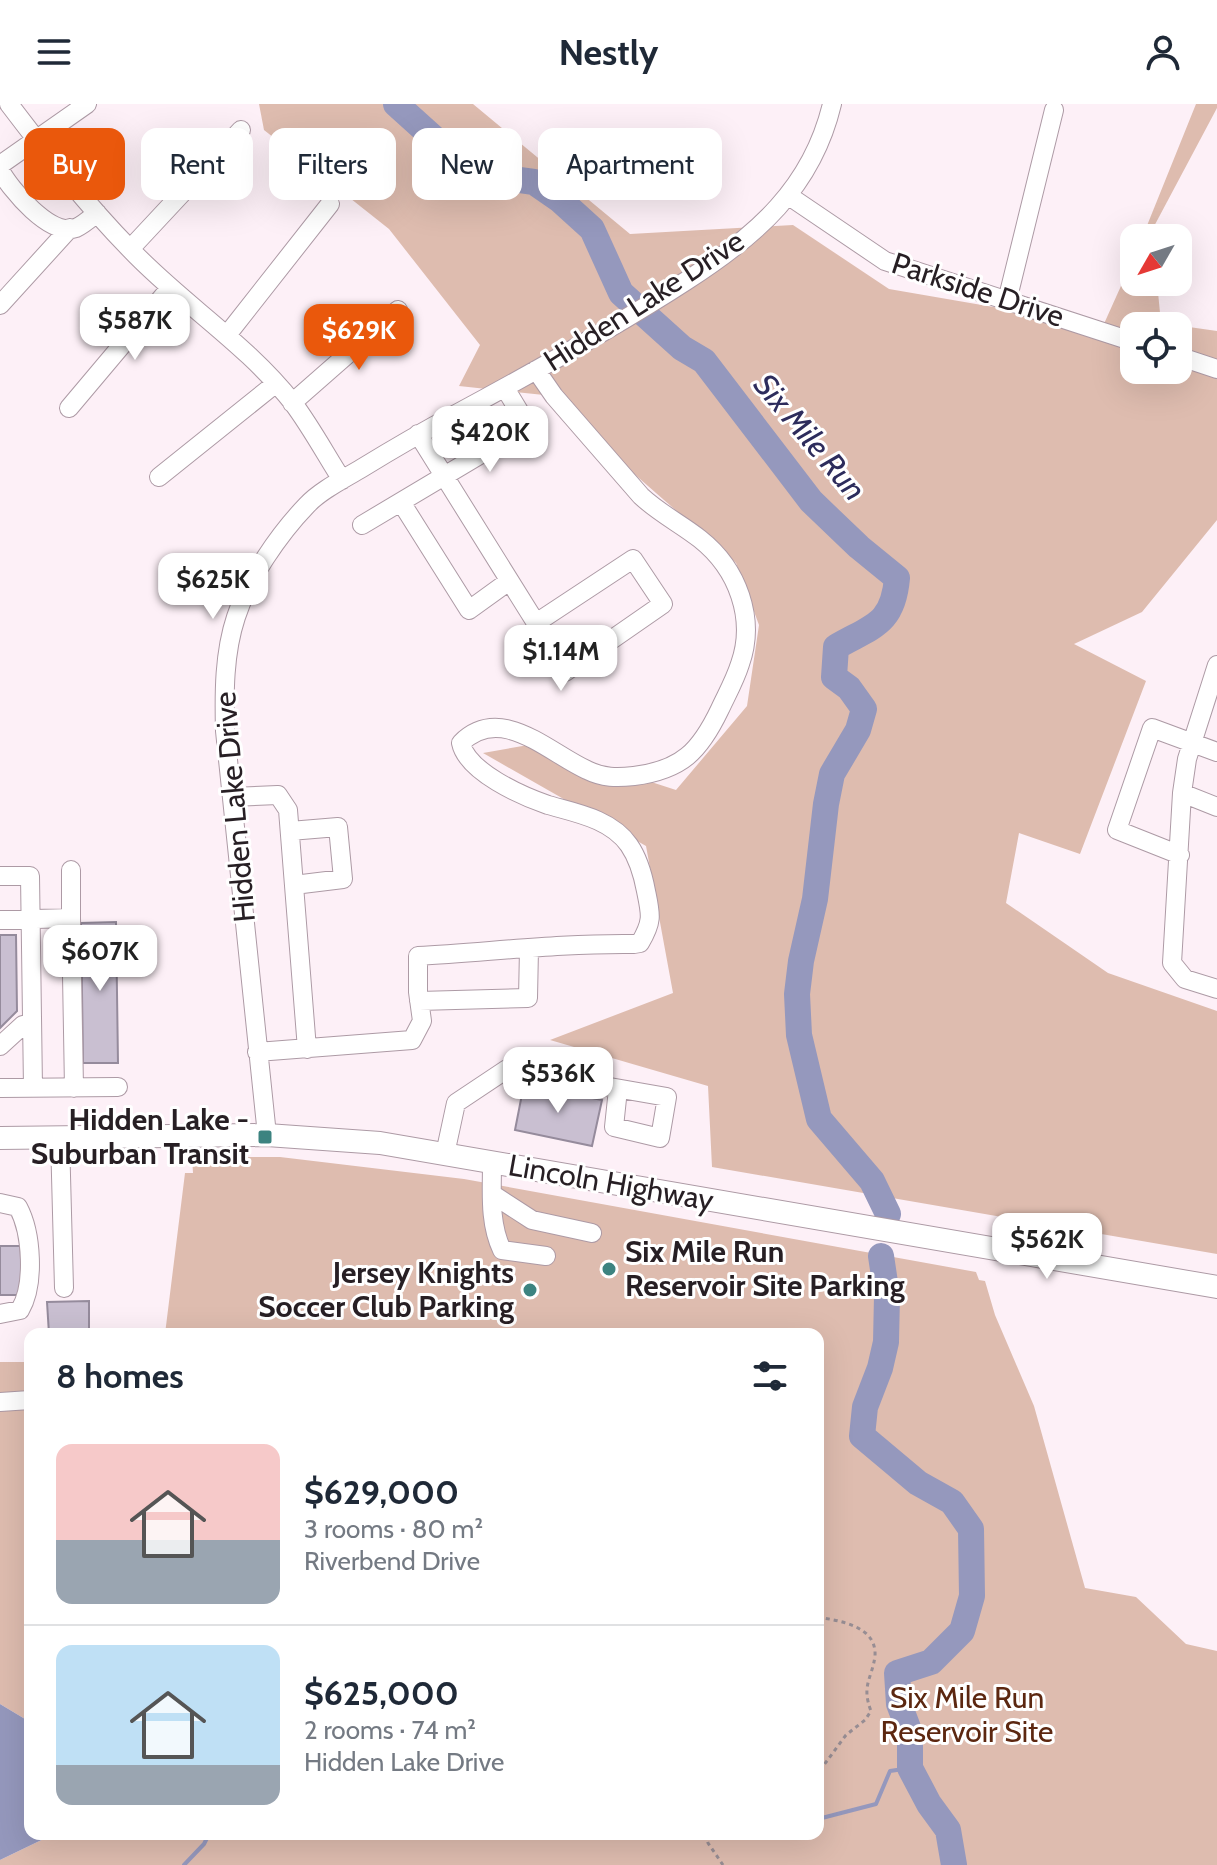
<!DOCTYPE html>
<meta charset="utf-8">
<style>
:root{--surface:#fff;--page:#f2f2f3;--text:#1f2937;--muted:#747a83;--line:#e0e1e3;--accent:#ea580c}
body{margin:0;font-family:Cabin,sans-serif;background:var(--page);color:var(--text);height:100vh;display:flex;flex-direction:column;font-size:30px;white-space:nowrap}
*{box-sizing:border-box;margin:0}
p{font-size:26px;color:var(--muted)}
.icon{flex:none;width:44px;height:44px;fill:none;stroke:currentColor;stroke-width:2;stroke-linecap:round;stroke-linejoin:round}
.map{position:relative;flex:1;overflow:hidden}
.sheet{position:absolute;left:24px;top:1224px;width:800px;height:512px;display:flex;flex-direction:column;background:var(--surface);border-radius:16px;box-shadow:0 8px 32px #0002}
.sheet>*{flex:none}
.hud{position:absolute;left:24px;top:24px;width:800px;height:72px;display:flex;gap:16px}
.needle{width:52px;rotate:231deg}
.controls{position:absolute;left:1120px;top:120px;display:grid;gap:16px}
.controls a{display:grid;place-items:center;width:72px;height:72px;border-radius:16px;background:var(--surface);box-shadow:0 8px 32px #0002;font-size:40px}
.price{position:absolute;translate:-50% -68px;padding:0 18px;border-radius:16px;background:#fff;color:#222;font-size:26px;line-height:52px;filter:drop-shadow(0 2px 4px #0008)}
.price::after{content:'';position:absolute;left:50%;top:48px;width:24px;height:18px;margin-left:-12px;background:inherit;clip-path:polygon(0 0,100% 0,50% 100%)}
.price.on{background:var(--accent);color:#fff}
ul{padding:0;list-style:none}
li{display:flex;align-items:center;gap:24px;height:200px;padding:0 32px}
li+li{border-top:2px solid var(--line)}
li span{display:grid;place-items:center;flex:none;width:224px;height:160px;border-radius:16px;color:#555}
li>.icon{margin-inline-start:auto}
span .icon{width:96px;height:96px;fill:#fffc;stroke-width:1}
li b{font-size:34px}
h2{display:flex;justify-content:space-between;align-items:center;height:96px;padding:0 32px;font-size:34px}
.tag{padding:0 28px;border-radius:16px;background:var(--surface);box-shadow:0 8px 32px #0002;font-size:28px;line-height:72px}
.tag.on{background:var(--accent);color:#fff}
header{display:flex;justify-content:space-between;align-items:center;height:104px;padding:0 32px;background:var(--surface);font-size:36px;font-weight:700}
.map>svg:first-child{display:block}
</style>
<header><svg class="icon" aria-label="menu" viewBox="0 0 24 24"><path d="M4 6h16M4 12h16M4 18h16"/></svg>Nestly<svg class="icon" aria-label="person" viewBox="0 0 24 24"><circle cx="12" cy="8" r="4"/><path d="M4 21q1-7 8-7t8 7"/></svg></header>
<div class="map">
<svg width="1217" height="1761" viewBox="0 0 1217 1761">
<rect width="100%" height="100%" fill="#fdf0f7"/>
<!-- green -->
<path fill="#debcaf" fill-rule="evenodd" d="M 259,0 L 473,0 L 630,130 L 793,121 L 889,185 L 1103,222 L 1134,153 L 1134,178 L 1157,178 L 1161,219 L 1217,227 L 1217,416 L 1142,508 L 1074,540 L 1146,577 L 1080,750 L 1019,729 L 1006,799 L 1108,869 L 1217,907 L 1217,1150 L 712,1063 L 708,982 L 550,936 L 673,889 L 646,742 L 483,649 L 534,640 L 676,686 L 747,602 L 759,521 L 736,459 L 544,291 L 459,282 L 480,241 L 389,125 L 264,26 ZM 1134,222 L 1178,222 L 1178,266 L 1134,266 Z
M 1196,0 L 1217,0 L 1217,4 L 1151,128 L 1152,134 L 1142,134 Z
M 192,1053 L 280,1053 L 464,1075 L 976,1168 L 979,1176 L 985,1177 L 995,1211 L 1034,1302 L 1085,1484 L 1136,1493 L 1186,1540 L 1217,1547 L 1217,1761 L 0,1761 L 0,1756 L 54,1730 L 818,1730 L 818,1230 L 165,1230 L 185,1069 L 193,1069 Z
M 0,1258 L 30,1258 L 30,1618 L 0,1600 Z"/>
<!-- water -->
<path fill="#9598bd" d="M 0,1600 L 30,1618 L 30,1730 L 54,1730 L 0,1756 Z"/>
<g fill="none" stroke-linecap="round" stroke-linejoin="round">
<!-- stream -->
<path stroke="#9598bd" stroke-width="4" d="M 818,1715 L 876,1700 L 890,1667 L 910,1664
M 184,1761 L 204,1740 L 209,1730"/>
<!-- river -->
<path stroke="#9598bd" stroke-width="26" d="M 396,0 L 458,56 L 490,72 L 534,78 L 560,96 L 592,125 L 621,189 L 682,244 L 704,257 L 811,397 L 859,443 L 897,474 C 893,521 872,522 836,543 L 834,573 L 849,584 L 864,605 L 858,626 L 832,670 L 826,700 L 815,795 L 801,857 L 797,890 L 799,931 L 819,1015 L 872,1077 L 888,1110
M 881,1152 L 887,1192 L 886,1238 L 880,1264 L 865,1303 L 862,1332 L 918,1379 L 952,1398 L 971,1425 L 972,1492 L 962,1527 L 931,1558 L 897,1569 L 899,1600 L 910,1629 L 910,1664 L 929,1700 L 948,1726 L 954,1761"/>
</g>
<!-- building -->
<path fill="#c9bfd1" stroke="#958b9c" stroke-width="2" d="M 116,818 L 118,959 L 83,959 L 81,819 Z
M 0,831 L 16,831 L 17,907 L 0,924 Z
M 524,980 L 602,996 L 592,1042 L 515,1026 Z
M 0,1142 L 23,1142 L 23,1191 L 0,1191 Z
M 89,1197 L 89,1230 L 49,1230 L 47,1198 Z"/>
<g fill="none" stroke-linecap="round" stroke-linejoin="round">
<!-- minor casing -->
<g stroke="#ad9aa5" stroke-width="20">
<path id="minor" d="M 9,0 C 47,50 86,100 130,145 C 181,199 247,240 293,299 C 311,323 326,351 342,376
M 0,61 L 87,0
M 0,66 C 11,86 50,133 76,124 C 83,121 91,114 97,109
M 789,92 L 885,157 L 1134,238
M 130,145 L 241,26
M 1007,197 L 1054,6
M 0,201 L 70,124
M 227,231 L 330,100
M 1178,252 L 1217,265
M 292,299 L 398,206
M 69,304 L 170,184
M 418,330 L 536,519
M 159,373 L 275,280
M 401,398 L 469,506 L 509,477
M 362,421 L 528,322 L 505,284
M 633,455 L 663,500 L 565,568 L 536,519 Z
M 1217,561 L 1187,655 L 1182,689 L 1217,703
M 1182,689 L 1172,859 L 1185,875 L 1217,885
M 232,693 L 278,691 L 288,706 L 307,945
M 290,727 L 338,723 L 343,775 L 294,781
M 1180,751 L 1117,726 L 1152,624 L 1217,648
M 71,766 L 71,814
M 0,772 L 30,772 L 33,984
M 0,816 L 71,814 L 74,984
M 419,897 L 528,894 L 529,845
M 0,942 L 23,921 L 32,920
M 257,948 L 412,936 L 422,917 L 418,888 L 418,852 C 490,848 562,839 634,840 L 640,839 C 653,817 651,811 646,787 C 643,771 638,754 629,741 C 611,715 576,709 548,701 C 522,692 467,668 461,639 C 501,599 549,649 587,666 C 603,674 617,674 634,672 C 682,666 700,647 720,605 C 727,590 735,576 740,560 C 756,515 738,465 700,435 C 681,420 659,409 641,392 L 554,292 L 536,266
M 0,984 L 118,983
M 267,1031 L 225,627 C 224,589 224,549 236,513 C 248,475 279,430 307,401 C 321,386 344,375 362,364 C 393,345 424,327 456,310 C 534,268 612,225 686,177 C 756,132 812,84 832,0
M 60,1034 L 64,1184
M 445,1050 L 456,999 L 507,965 L 667,993 L 660,1034 L 614,1023 L 618,985
M 492,1059 C 492,1088 489,1119 502,1146 L 546,1152
M 492,1090 L 532,1116 L 592,1129
M 0,1099 L 18,1103 C 32,1129 35,1181 20,1206 L 0,1210
M 0,1298 L 30,1296"/>
</g>
<!-- major casing -->
<g stroke="#ad9aa5" stroke-width="24">
<path id="major" d="M 0,1034 L 267,1031 L 380,1039 L 1217,1183"/>
</g>
<!-- path -->
<path stroke="#978d93" stroke-width="3" stroke-dasharray="4 4" stroke-linecap="butt" d="M 818,1513 C 840,1517 877,1522 875,1552 C 872,1575 861,1581 871,1607 L 865,1616 L 846,1631 L 818,1669
M 706,1730 L 708,1739 L 723,1761"/>
<!-- minor -->
<use href="#minor" stroke="#fff" stroke-width="18"/>
<!-- major -->
<use href="#major" stroke="#fff" stroke-width="22"/>
</g>
<!-- markers -->
<g fill="#3c8380" stroke="#fff" stroke-width="3">
<rect x="257" y="1025" width="16" height="16" rx="4"/>
<circle cx="609" cy="1165" r="8"/>
<circle cx="530" cy="1186" r="8"/>
</g>
<g text-anchor="middle" stroke-width="6" stroke-linejoin="round" paint-order="stroke">
<!-- street labels -->
<g font-size="30" fill="#271f24" stroke="#fff">
<text transform="translate(978 186) rotate(18)" y="10">Parkside Drive</text>
<text transform="translate(644 197) rotate(-33)" y="10">Hidden Lake Drive</text>
<text transform="translate(235 703) rotate(-95)" y="10">Hidden Lake Drive</text>
<text transform="translate(611 1079) rotate(10)" y="10">Lincoln Highway</text>
</g>
<!-- poi labels -->
<g font-size="30" font-weight="bold" fill="#271f24" stroke="#fff" text-anchor="end">
<text x="249" y="1026">Hidden Lake -<tspan x="249" dy="34">Suburban Transit</tspan></text>
<text x="625" y="1158" text-anchor="start">Six Mile Run<tspan x="625" dy="34">Reservoir Site Parking</tspan></text>
<text x="514" y="1179">Jersey Knights<tspan x="514" dy="34">Soccer Club Parking</tspan></text>
</g>
<!-- park labels -->
<g font-size="30" fill="#5c2710" stroke="#fff">
<text x="967" y="1604">Six Mile Run<tspan x="967" dy="34">Reservoir Site</tspan></text>
</g>
<!-- water labels -->
<g font-size="32" font-style="italic" fill="#2d2c5c" stroke="#fff">
<text transform="translate(810 333) rotate(50)" y="11">Six Mile Run</text>
</g>
</g>
</svg>
<div class="controls">
<a><svg class="needle" viewBox="-14 -14 28 28"><path d="M0-13l5 13h-10z" fill="#e53935"/><path d="M0 13l5-13h-10z" fill="#747a83"/></svg></a>
<a><svg class="icon" aria-label="locate" viewBox="0 0 24 24"><circle cx="12" cy="12" r="6"/><path d="M12 2v4M12 18v4M2 12h4M18 12h4"/></svg></a>
</div>
<b class="price" style="left:135px;top:258px">$587K</b>
<b class="price on" style="left:359px;top:268px">$629K</b>
<b class="price" style="left:490px;top:370px">$420K</b>
<b class="price" style="left:213px;top:517px">$625K</b>
<b class="price" style="left:561px;top:589px">$1.14M</b>
<b class="price" style="left:100px;top:889px">$607K</b>
<b class="price" style="left:558px;top:1011px">$536K</b>
<b class="price" style="left:1047px;top:1177px">$562K</b>
<div class="hud">
<a class="tag on">Buy</a>
<a class="tag">Rent</a>
<a class="tag">Filters</a>
<a class="tag">New</a>
<a class="tag">Apartment</a>
</div>
<section class="sheet">
<h2>8 homes<svg class="icon" aria-label="filters" viewBox="0 0 24 24"><path d="M4 7h16M4 17h16"/><circle cx="9" cy="7" r="2"/><circle cx="15" cy="17" r="2"/></svg></h2>
<ul>
<li><span style="background:linear-gradient(#f6c9c9 60%,#9aa5b1 0)"><svg class="icon" aria-label="home" viewBox="0 0 24 24"><path d="M3 11l9-7 9 7M6 9v11h12V9"/></svg></span><div><b>$629,000</b><p>3 rooms · 80 m²</p><p>Riverbend Drive</p></div></li>
<li><span style="background:linear-gradient(#bfe0f5 75%,#9aa5b1 0)"><svg class="icon" aria-label="home" viewBox="0 0 24 24"><path d="M3 11l9-7 9 7M6 9v11h12V9"/></svg></span><div><b>$625,000</b><p>2 rooms · 74 m²</p><p>Hidden Lake Drive</p></div></li>
</ul>
</section>
</div>
